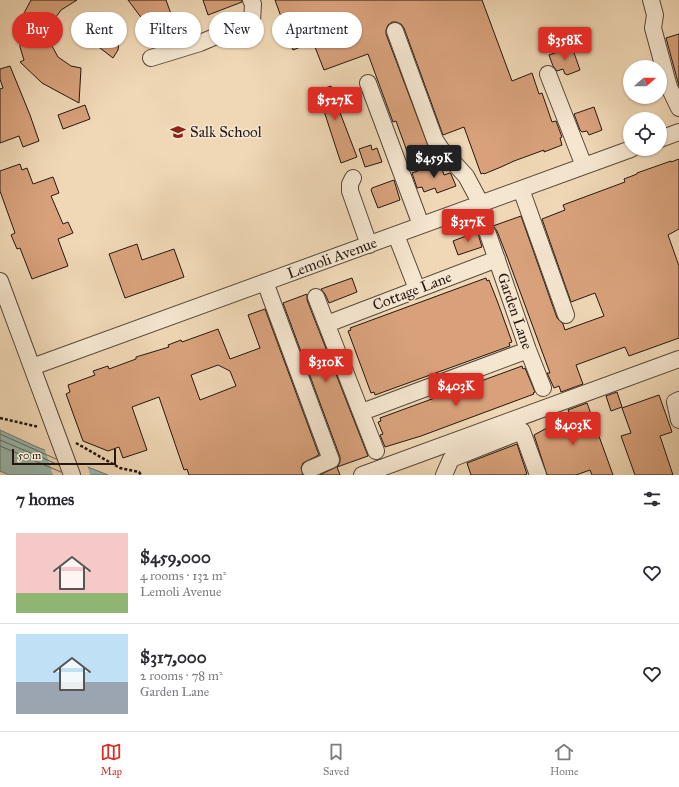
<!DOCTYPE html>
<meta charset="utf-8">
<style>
:root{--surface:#fff;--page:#f7f7f7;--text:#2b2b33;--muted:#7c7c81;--line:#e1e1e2;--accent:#d93025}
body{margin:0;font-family:"IM FELL Great Primer",serif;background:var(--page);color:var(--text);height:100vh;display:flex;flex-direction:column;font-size:15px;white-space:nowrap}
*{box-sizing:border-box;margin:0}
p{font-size:13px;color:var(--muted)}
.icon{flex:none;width:22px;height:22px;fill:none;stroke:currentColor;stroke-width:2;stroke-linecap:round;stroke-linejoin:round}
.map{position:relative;height:475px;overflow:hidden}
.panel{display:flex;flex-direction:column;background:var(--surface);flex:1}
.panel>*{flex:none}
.hud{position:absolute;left:12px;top:12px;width:400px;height:36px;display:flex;gap:8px}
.needle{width:26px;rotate:70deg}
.fabs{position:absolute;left:623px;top:60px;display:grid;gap:8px}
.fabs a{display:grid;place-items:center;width:44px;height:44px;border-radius:50%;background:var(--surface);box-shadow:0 1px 3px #0004;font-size:20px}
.scale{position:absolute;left:12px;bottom:10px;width:104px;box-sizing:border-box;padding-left:4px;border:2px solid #241711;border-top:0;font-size:11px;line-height:14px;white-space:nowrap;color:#241711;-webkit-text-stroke:3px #f5e6d0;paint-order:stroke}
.price{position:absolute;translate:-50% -34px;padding:0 9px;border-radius:4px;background:var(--accent);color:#fff;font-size:13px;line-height:26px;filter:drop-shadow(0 1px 2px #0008)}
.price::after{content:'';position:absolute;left:50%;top:24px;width:12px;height:9px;margin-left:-6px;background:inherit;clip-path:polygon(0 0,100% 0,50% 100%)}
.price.active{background:#222;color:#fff}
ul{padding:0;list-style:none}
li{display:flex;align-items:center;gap:12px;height:100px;padding:0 16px}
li+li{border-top:1px solid var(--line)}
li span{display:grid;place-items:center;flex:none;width:112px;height:80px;border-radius:0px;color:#555}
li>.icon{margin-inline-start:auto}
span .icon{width:48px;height:48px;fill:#fffc;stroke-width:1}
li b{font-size:17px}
h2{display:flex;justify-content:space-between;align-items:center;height:48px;padding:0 16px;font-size:17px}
.pill{padding:0 14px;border-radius:18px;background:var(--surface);box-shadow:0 1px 3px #0004;font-size:14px;line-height:36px}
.pill.active{background:var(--accent);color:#fff}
.tabs{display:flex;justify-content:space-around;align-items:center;height:56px;border-top:1px solid var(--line);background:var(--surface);font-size:11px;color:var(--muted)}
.tabs a{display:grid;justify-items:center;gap:2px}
.tabs .active{color:var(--accent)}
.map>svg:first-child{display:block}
</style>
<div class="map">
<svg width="679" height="475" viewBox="0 0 679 475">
<rect width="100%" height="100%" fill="#f0d8b6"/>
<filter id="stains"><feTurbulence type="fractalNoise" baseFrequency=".005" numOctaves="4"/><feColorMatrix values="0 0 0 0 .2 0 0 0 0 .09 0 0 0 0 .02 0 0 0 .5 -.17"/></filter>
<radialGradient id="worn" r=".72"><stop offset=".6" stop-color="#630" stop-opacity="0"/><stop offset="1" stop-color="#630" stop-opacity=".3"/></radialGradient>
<!-- water -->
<path fill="#9ab9af" stroke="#6b7870" d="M 0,430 L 37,447 L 108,475 L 9,475 L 0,471 Z"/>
<!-- pier -->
<path fill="#f0d8b6" d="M 44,447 L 87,464 L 90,475 L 53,475 Z"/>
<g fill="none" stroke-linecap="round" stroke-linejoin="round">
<!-- shore -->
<path stroke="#5f6860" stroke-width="1" d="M 0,434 L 56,459
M 0,440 L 59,465
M 0,446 L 61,472"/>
</g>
<!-- building -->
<path fill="#d8a17b" stroke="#241711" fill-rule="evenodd" d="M 31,0 L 77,0 L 61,10 L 56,17 L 52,24 L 50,35 L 52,46 L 58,57 L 71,66 L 81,68 L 79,103 L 42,83 L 20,62 L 24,60 L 20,47 L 20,25 L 23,15 Z
M 128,0 L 166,0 L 171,14 L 143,20 Z
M 203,0 L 242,0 L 242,2 L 208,15 Z
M 275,0 L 482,0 L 512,81 L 532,73 L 539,94 L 542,93 L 552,122 L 556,121 L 562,137 L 560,138 L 562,145 L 544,152 L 544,150 L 514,161 L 501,167 L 484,174 L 483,173 L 481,174 L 464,127 L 443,135 L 404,28 L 401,24 L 396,22 L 392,22 L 388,25 L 386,30 L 386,34 L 429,148 L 408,154 L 396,121 L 393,122 L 368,54 L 324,70 L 313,42 L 293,50 Z
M 121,24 L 118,50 L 113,58 L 96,45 L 99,35 L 99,30 Z
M 679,34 L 679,86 L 666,38 Z
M 572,47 L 580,70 L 567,75 L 566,74 L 565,74 L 563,69 L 557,71 L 553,66 L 549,55 Z
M 10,66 L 30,115 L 39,141 L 23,147 L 19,136 L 0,143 L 0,89 L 3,88 L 0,79 L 0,69 Z
M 331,86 L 334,93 L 338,92 L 344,108 L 339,110 L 357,157 L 341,163 L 323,108 L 315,111 L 309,94 Z
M 85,105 L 90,119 L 63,129 L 58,115 Z
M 594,107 L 602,130 L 589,135 L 587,131 L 582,132 L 580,130 L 574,114 Z
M 371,145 L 372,150 L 377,148 L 382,162 L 365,167 L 359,149 Z
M 679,159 L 679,229 L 668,235 L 679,266 L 679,338 L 629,356 L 625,347 L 576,365 L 583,384 L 561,392 L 559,386 L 554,388 L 547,373 L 550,373 L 508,259 L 497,231 L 493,226 L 521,216 L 557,318 L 563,324 L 565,330 L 604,316 L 595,293 L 571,302 L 542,219 L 565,210 L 563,205 L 625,182 L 624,179 L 637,174 L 637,173 L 671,161 L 671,162 Z
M 440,163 L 444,175 L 450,173 L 451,174 L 456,186 L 437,193 L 435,188 L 424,192 L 422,187 L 417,188 L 412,173 Z
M 20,164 L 22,170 L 27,168 L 33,184 L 53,177 L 59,193 L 51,196 L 63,224 L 68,222 L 73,233 L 58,239 L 68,266 L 32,279 L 20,248 L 17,249 L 11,235 L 15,233 L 0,191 L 0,171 Z
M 394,180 L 400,200 L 378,208 L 371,190 L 372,188 Z
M 479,231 L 479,237 L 482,247 L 458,255 L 453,241 Z
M 137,244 L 142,260 L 174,249 L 184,277 L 125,298 L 109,254 Z
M 352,278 L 357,292 L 329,303 L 325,294 L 321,289 Z
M 486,278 L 487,281 L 489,280 L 498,303 L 512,342 L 509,343 L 510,346 L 375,395 L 374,392 L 371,393 L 348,331 L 351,330 L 350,328 Z
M 307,294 L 307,300 L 368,456 L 337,467 L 340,475 L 320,475 L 338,466 L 340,462 L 340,457 L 283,303 Z
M 265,309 L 319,455 L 303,463 L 301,468 L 303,475 L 189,475 L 187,469 L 184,470 L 159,397 L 132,407 L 147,450 L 123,458 L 119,447 L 108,451 L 83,441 L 66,394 L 70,392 L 68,385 L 95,375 L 93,371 L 108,366 L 109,369 L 136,359 L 136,357 L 169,347 L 168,345 L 181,340 L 182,342 L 218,329 L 230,359 L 260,348 L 248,315 ZM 218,365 L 230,371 L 236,386 L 200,400 L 191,375 Z
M 522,366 L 523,369 L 525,368 L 535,392 L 533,393 L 534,394 L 421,436 L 385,447 L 380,435 L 383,434 L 378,422 L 381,421 L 380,418 Z
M 617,392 L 622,407 L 611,411 L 606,396 Z
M 659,395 L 672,432 L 660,436 L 673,475 L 635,475 L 621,436 L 631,433 L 622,408 Z
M 587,403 L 613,475 L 592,475 L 590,470 L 576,475 L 547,475 L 534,435 L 545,429 L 572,420 L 568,410 Z
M 517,444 L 527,474 L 524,475 L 471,475 L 467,463 Z"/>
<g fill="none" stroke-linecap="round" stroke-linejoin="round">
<!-- minor casing -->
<g stroke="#57473a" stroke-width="18">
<path id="minor" d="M 651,0 L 655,15 L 653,28 L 669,87 L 679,108
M 395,31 L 435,140 L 441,149 L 466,176 L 481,204
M 151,58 L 200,43 L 252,21 L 253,4 L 251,0
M 548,74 L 584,166
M 368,83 L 421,225
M 660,139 L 679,132
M 353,178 L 350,184 L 350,191 L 369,245
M 521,189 L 566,315
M 488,234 L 528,350 L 543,388
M 396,235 L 417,289
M 0,281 L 72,475
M 265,282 L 331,460 L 310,469
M 316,297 L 376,451
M 327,324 L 497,259
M 32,367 L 631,149
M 679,400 L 675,402 L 679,420
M 362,412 L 528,350
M 362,475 L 679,359
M 444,475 L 451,459 L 522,431 L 538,475"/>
</g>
<!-- path -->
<path stroke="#241711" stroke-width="2.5" stroke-dasharray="3 2" stroke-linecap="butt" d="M 0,418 L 39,427
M 76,443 L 120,468 L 139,472 L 141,475"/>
<!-- minor -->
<use href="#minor" stroke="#f5e6d0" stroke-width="16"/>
</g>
<!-- icons -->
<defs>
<g id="school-bare" transform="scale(1.2)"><path d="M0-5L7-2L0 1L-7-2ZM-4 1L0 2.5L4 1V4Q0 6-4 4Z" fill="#8f2418" stroke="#f5e6d0" stroke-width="2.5" paint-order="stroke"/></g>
</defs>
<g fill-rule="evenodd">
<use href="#school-bare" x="178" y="132"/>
</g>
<g text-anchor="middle" stroke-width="3" stroke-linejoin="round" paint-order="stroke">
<!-- poi labels -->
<g font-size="15" fill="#241711" stroke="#f5e6d0" text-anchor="start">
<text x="190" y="137">Salk School</text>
</g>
<!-- street labels -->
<g font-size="15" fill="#241711" stroke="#f5e6d0">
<text transform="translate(332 258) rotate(-20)" y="5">Lemoli Avenue</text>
<text transform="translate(412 291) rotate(-21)" y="5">Cottage Lane</text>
<text transform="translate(515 311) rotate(71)" y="5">Garden Lane</text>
</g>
</g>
<rect width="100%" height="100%" filter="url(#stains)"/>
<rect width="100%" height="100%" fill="url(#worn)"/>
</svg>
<div class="fabs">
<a><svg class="needle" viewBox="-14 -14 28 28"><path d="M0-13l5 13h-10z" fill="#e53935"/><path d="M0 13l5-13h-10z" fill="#7c7c81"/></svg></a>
<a><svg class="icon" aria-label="locate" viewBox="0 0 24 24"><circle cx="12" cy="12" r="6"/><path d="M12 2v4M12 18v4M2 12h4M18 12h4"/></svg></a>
</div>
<div class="scale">50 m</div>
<b class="price" style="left:565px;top:61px">$358K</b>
<b class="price" style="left:335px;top:121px">$527K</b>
<b class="price active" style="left:434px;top:179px">$459K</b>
<b class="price" style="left:468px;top:243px">$317K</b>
<b class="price" style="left:326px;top:383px">$310K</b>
<b class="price" style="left:456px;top:407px">$403K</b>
<b class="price" style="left:573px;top:446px">$403K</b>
<div class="hud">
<a class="pill active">Buy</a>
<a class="pill">Rent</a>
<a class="pill">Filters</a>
<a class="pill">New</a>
<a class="pill">Apartment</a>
</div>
</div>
<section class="panel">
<h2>7 homes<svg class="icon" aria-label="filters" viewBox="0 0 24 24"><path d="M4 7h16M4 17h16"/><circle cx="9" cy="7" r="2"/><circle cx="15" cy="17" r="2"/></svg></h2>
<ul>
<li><span style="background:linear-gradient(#f6c9c9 75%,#8fb573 0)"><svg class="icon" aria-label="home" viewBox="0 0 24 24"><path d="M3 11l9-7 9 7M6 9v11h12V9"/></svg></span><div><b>$459,000</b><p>4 rooms · 132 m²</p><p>Lemoli Avenue</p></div><svg class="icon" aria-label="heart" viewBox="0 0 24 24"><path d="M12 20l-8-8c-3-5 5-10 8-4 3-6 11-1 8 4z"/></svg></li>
<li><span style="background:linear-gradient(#bfe0f5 60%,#9aa5b1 0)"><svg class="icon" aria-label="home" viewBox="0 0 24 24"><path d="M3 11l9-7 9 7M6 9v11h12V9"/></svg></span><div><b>$317,000</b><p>2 rooms · 78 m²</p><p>Garden Lane</p></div><svg class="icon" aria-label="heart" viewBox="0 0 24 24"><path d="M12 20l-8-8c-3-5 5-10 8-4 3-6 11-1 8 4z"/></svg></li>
</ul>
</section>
<nav class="tabs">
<a class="active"><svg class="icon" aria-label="map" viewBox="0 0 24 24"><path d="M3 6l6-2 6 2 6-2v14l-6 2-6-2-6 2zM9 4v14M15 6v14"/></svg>Map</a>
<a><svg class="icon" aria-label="saved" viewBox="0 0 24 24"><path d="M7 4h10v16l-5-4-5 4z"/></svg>Saved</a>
<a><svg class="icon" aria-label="home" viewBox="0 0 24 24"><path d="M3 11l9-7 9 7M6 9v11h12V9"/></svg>Home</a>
</nav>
